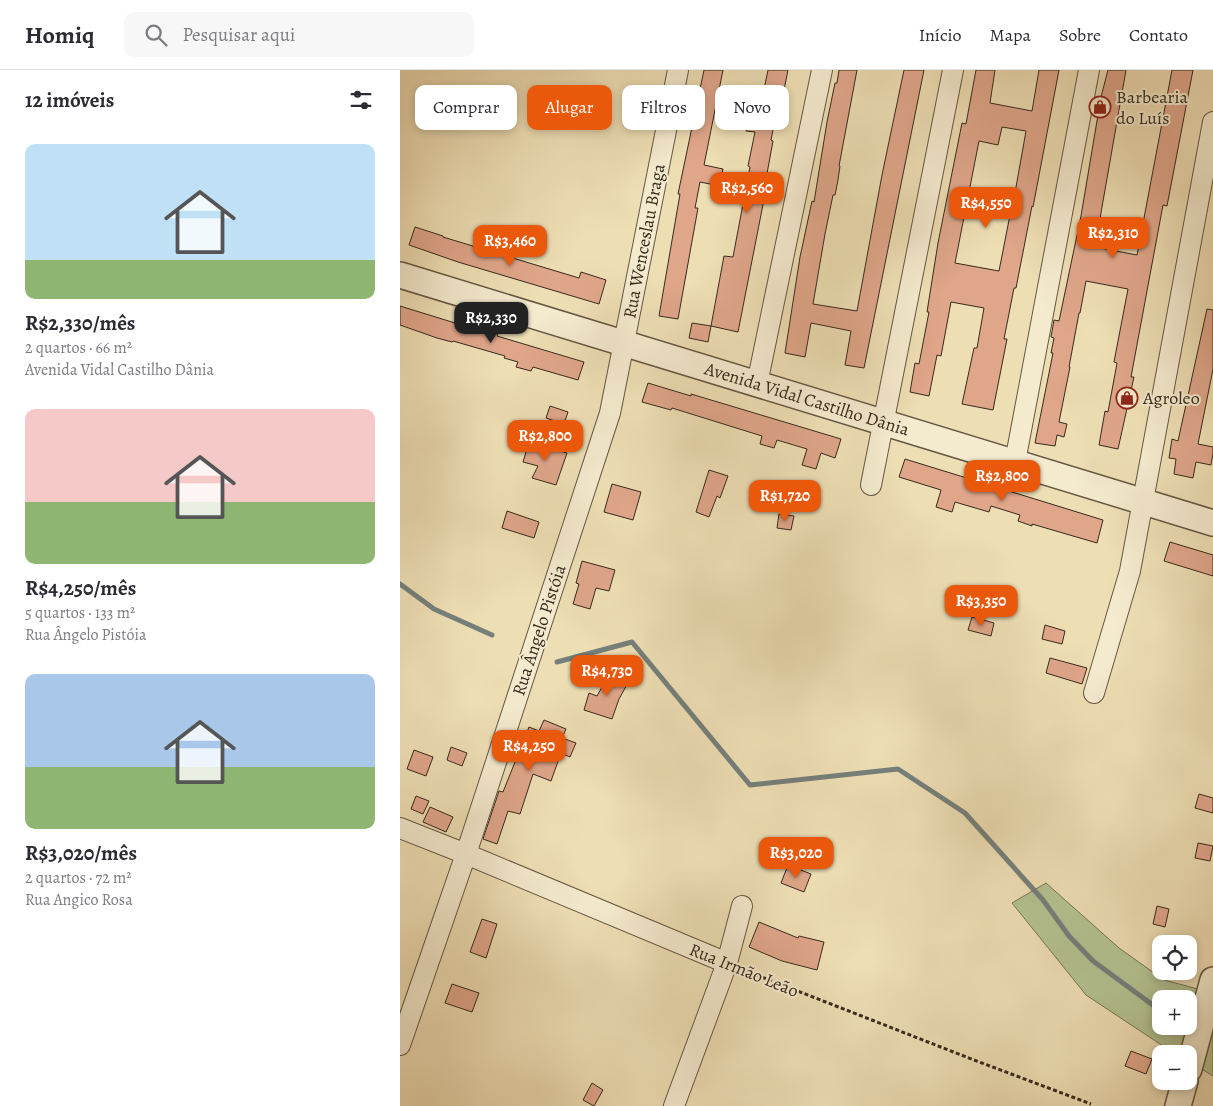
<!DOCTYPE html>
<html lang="pt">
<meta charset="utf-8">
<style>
:root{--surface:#fff;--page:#f7f7f7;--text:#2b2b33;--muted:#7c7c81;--line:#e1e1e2;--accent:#ea580c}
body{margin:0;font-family:Alegreya,serif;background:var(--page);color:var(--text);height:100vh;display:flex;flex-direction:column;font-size:19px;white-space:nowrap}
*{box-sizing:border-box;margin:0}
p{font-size:16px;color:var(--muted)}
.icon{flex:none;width:28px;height:28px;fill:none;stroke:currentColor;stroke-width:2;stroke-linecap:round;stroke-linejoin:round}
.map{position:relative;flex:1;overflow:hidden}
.details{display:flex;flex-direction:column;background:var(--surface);width:400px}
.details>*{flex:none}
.hud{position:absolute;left:15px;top:15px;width:475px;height:45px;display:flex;gap:10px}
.tools{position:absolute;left:752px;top:865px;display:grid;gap:10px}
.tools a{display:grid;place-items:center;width:45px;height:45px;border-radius:10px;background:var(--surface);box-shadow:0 2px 8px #0003;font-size:25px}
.price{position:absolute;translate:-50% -42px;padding:0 11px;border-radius:10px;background:var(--accent);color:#fff;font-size:16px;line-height:32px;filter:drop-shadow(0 1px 2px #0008)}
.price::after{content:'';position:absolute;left:50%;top:30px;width:15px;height:11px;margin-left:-8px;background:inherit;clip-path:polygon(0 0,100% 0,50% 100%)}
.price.current{background:#222;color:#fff}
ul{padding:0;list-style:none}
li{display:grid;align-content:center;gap:10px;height:265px;padding:0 25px}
li span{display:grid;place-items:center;height:155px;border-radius:10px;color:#555}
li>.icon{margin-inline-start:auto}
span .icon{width:90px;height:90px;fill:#fffc;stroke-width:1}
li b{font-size:21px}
h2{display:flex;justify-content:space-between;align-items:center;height:60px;padding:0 25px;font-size:21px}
.chip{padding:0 18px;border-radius:10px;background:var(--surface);box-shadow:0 2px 8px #0003;font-size:18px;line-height:45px}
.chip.current{background:var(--accent);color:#fff}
header{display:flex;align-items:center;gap:30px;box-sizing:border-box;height:70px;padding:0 25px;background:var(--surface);border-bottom:1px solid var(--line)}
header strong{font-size:24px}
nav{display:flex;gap:28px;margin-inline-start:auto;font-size:18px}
.search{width:350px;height:45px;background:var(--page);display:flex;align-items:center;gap:12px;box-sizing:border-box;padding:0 18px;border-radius:10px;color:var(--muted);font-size:19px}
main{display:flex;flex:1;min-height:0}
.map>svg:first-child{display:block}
</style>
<header>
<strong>Homiq</strong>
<div class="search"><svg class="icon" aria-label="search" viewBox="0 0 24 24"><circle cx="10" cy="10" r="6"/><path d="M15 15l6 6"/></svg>Pesquisar aqui</div>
<nav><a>Início</a><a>Mapa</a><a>Sobre</a><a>Contato</a></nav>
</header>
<main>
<section class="details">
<h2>12 imóveis<svg class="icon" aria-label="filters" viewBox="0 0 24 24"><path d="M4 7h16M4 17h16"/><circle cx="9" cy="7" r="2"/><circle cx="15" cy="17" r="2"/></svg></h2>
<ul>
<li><span style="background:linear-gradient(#bfe0f5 75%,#8fb573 0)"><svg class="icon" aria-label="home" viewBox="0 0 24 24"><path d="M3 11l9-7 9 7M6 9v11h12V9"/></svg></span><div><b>R$2,330/mês</b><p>2 quartos · 66 m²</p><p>Avenida Vidal Castilho Dânia</p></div></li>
<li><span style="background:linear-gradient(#f6c9c9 60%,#8fb573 0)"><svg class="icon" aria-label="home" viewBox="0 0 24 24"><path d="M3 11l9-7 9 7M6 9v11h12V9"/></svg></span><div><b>R$4,250/mês</b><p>5 quartos · 133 m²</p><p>Rua Ângelo Pistóia</p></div></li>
<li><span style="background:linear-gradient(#a9c7e8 60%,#8fb573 0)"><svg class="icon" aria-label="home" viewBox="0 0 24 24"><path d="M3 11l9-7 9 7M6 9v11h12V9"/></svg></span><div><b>R$3,020/mês</b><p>2 quartos · 72 m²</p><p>Rua Angico Rosa</p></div></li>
</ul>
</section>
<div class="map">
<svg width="813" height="1036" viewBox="0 0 813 1036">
<rect width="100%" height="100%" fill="#eedeb4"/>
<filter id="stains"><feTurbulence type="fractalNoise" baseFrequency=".004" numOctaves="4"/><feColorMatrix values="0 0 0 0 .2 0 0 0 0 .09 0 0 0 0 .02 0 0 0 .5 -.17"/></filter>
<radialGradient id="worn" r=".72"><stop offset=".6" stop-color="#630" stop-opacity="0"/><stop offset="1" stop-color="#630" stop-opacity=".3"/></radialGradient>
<!-- green -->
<path fill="#b4c291" stroke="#767657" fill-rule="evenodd" d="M 646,813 L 719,878 L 764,910 L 813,923 L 813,1006 L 789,991 L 789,984 L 775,984 L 686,925 L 612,833 ZM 761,929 L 789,929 L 789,956 L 761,956 Z"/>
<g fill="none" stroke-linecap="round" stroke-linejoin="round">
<!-- stream -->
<path stroke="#75807b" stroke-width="5" d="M 0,514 L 34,539 L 92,565
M 157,592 L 232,572 L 350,715 L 498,699 L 565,743 L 643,830 L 669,866 L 693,891 L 761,941"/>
</g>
<!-- building -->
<path fill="#dfa68a" stroke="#372a1d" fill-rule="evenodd" d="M 304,0 L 323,0 L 304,95 L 323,99 L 320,116 L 300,112 L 295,138 L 298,138 L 278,249 L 259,246 L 280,124 L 278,124 Z
M 368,0 L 388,0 L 383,25 L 380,24 L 371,70 L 373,71 L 366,109 L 368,109 L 338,262 L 311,256 L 308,272 L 289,268 L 292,253 L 311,256 L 324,186 L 333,187 L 350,97 L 348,96 L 355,62 L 346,61 L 350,41 L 356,43 L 359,28 L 362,29 Z
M 439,0 L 457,0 L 439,96 L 440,96 L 438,110 L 435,125 L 433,125 L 425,164 L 413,234 L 457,241 L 482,105 L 504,0 L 524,0 L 464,298 L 445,295 L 451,261 L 411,253 L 405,287 L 385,283 L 400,187 L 412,131 L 414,132 L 427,52 L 435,13 L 437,13 Z
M 576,0 L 595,0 L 590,33 L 632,41 L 639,0 L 659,0 L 633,137 L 632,136 L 616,218 L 614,218 L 604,269 L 607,269 L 593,340 L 562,334 L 574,278 L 577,278 L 584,238 L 551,232 L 541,286 L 537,285 L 529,326 L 510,322 L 515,293 L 519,294 L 529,242 L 527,242 L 538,173 L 562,53 L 566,54 ZM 602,57 L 626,61 L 611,145 L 610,145 L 599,201 L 555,193 L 579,71 L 598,75 Z
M 708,0 L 726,0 L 695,177 L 737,185 L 772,0 L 793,0 L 767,136 L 763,135 L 731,307 L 734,307 L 718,379 L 699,375 L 705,341 L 708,342 L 717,293 L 714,292 L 728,219 L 686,211 L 680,243 L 679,243 L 669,297 L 670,297 L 659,352 L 667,354 L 664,367 L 657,365 L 655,376 L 635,373 L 653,283 L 651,283 L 654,268 L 651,267 L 654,250 L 659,251 L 681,146 L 701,27 Z
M 15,157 L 43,166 L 43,167 L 179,208 L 181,202 L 206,210 L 199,234 L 58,192 L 9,175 Z
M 0,236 L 68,257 L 69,255 L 98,264 L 97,266 L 184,292 L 178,310 L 133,297 L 131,301 L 116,297 L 118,292 L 104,288 L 105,286 L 53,271 L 52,272 L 37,268 L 0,255 Z
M 807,239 L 813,240 L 813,299 L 798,374 L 813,377 L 813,383 L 811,395 L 796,392 L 793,408 L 774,404 L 776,389 L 769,388 L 772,369 L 778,371 Z
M 248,313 L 291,326 L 291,324 L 441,369 L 435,388 L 421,383 L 416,399 L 402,395 L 407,379 L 377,370 L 374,378 L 360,374 L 362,366 L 272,338 L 271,340 L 242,332 Z
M 150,336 L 168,342 L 164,354 L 146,348 Z
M 129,372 L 167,383 L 156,415 L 132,408 L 138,396 L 123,392 Z
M 505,389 L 703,450 L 697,473 L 632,454 L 632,456 L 618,451 L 620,445 L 591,436 L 589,442 L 555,432 L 552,442 L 536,437 L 541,420 L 499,407 Z
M 309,400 L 328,406 L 320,428 L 317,426 L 309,447 L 296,442 Z
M 212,414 L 241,422 L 233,450 L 204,442 Z
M 107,441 L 139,452 L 134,468 L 102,458 Z
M 379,444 L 394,446 L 391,460 L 377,458 Z
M 770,472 L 813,485 L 813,506 L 764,491 Z
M 182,491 L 215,500 L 209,521 L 196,518 L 190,539 L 173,534 L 179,514 L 176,513 Z
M 572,547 L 594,553 L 591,566 L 568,560 Z
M 645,555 L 665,561 L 662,574 L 642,569 Z
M 650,588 L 687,598 L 682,614 L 646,603 Z
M 211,601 L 229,611 L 219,629 L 212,649 L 184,640 L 189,623 L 197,626 Z
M 144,650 L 166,659 L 162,668 L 176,673 L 170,687 L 161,683 L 151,711 L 133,704 L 120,744 L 108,741 L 97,774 L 83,769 L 99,721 L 103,722 L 129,657 L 139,661 Z
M 51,677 L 67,683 L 62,696 L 47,690 Z
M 14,680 L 33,687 L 26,706 L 7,699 Z
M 799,724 L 813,728 L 813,743 L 795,738 Z
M 16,726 L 29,731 L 23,744 L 11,739 Z
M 30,737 L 53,747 L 46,762 L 23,752 Z
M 798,773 L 813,776 L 810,791 L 795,788 Z
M 388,795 L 411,804 L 404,822 L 381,813 Z
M 757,836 L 769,839 L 765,857 L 753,854 Z
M 82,849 L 97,854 L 86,888 L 70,882 Z
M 359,852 L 398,868 L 399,866 L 424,872 L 417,900 L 382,891 L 349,877 Z
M 52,914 L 79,923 L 72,942 L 45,933 Z
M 731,981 L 752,989 L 746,1004 L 725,996 Z
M 192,1013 L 203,1020 L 194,1036 L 183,1030 Z"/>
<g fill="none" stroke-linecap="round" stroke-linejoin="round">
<!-- minor casing -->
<g stroke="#655743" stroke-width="22">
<path id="minor" d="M 357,314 L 422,0
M 615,392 L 689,0
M 471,415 L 553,0
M 694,623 L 730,501 L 813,52
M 0,758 L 66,784 L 327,893
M 0,975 L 66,784 L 210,343 L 278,0
M 274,1036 L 327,893 L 342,836"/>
</g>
<!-- tertiary casing -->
<g stroke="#655743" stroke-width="28">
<path id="tertiary" d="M 0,205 L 813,453
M 789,999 L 813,910
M 778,1036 L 785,1011"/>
</g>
<!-- path -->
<path stroke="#372a1d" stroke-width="3" stroke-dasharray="4 2.5" stroke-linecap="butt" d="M 344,900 L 574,990 L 691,1034"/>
<!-- minor -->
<use href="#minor" stroke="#f4eace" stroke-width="20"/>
<!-- tertiary -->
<use href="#tertiary" stroke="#f4eace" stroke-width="25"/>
</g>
<!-- icons -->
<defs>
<g id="shop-ring" transform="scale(1.125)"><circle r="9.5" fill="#f4eace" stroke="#8f2418" stroke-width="1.5"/><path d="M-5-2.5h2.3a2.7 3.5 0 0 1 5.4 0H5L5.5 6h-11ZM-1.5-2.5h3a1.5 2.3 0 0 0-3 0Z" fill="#8f2418"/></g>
</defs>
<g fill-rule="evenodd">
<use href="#shop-ring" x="700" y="37"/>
<use href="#shop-ring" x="727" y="328"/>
</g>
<g text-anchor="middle" stroke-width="4" stroke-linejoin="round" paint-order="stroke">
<!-- poi labels -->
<g font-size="18" fill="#372a1d" stroke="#f4eace" text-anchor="start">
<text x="716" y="33">Barbearia<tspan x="716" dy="21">do Luís</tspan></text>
<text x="743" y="334">Agroleo</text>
</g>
<!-- street labels -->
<g font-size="18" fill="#372a1d" stroke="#f4eace">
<text transform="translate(244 171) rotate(-79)" y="6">Rua Wenceslau Braga</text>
<text transform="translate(407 329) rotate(17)" y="6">Avenida Vidal Castilho Dânia</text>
<text transform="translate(139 560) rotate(-72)" y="6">Rua Ângelo Pistóia</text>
<text transform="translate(344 900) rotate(22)" y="6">Rua Irmão Leão</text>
</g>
</g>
<rect width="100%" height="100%" filter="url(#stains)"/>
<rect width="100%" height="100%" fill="url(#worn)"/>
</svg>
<div class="tools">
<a><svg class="icon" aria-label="locate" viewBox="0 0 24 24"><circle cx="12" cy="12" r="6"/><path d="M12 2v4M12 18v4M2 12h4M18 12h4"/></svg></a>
<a>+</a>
<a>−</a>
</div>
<b class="price" style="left:347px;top:144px">R$2,560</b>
<b class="price" style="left:586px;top:159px">R$4,550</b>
<b class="price" style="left:713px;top:189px">R$2,310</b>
<b class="price" style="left:110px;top:197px">R$3,460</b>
<b class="price current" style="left:91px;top:274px">R$2,330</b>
<b class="price" style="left:145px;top:392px">R$2,800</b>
<b class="price" style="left:602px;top:432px">R$2,800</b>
<b class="price" style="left:385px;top:452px">R$1,720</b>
<b class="price" style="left:581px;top:557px">R$3,350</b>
<b class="price" style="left:207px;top:627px">R$4,730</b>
<b class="price" style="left:129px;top:702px">R$4,250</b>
<b class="price" style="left:396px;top:809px">R$3,020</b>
<div class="hud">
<a class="chip">Comprar</a>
<a class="chip current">Alugar</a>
<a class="chip">Filtros</a>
<a class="chip">Novo</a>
</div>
</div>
</main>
